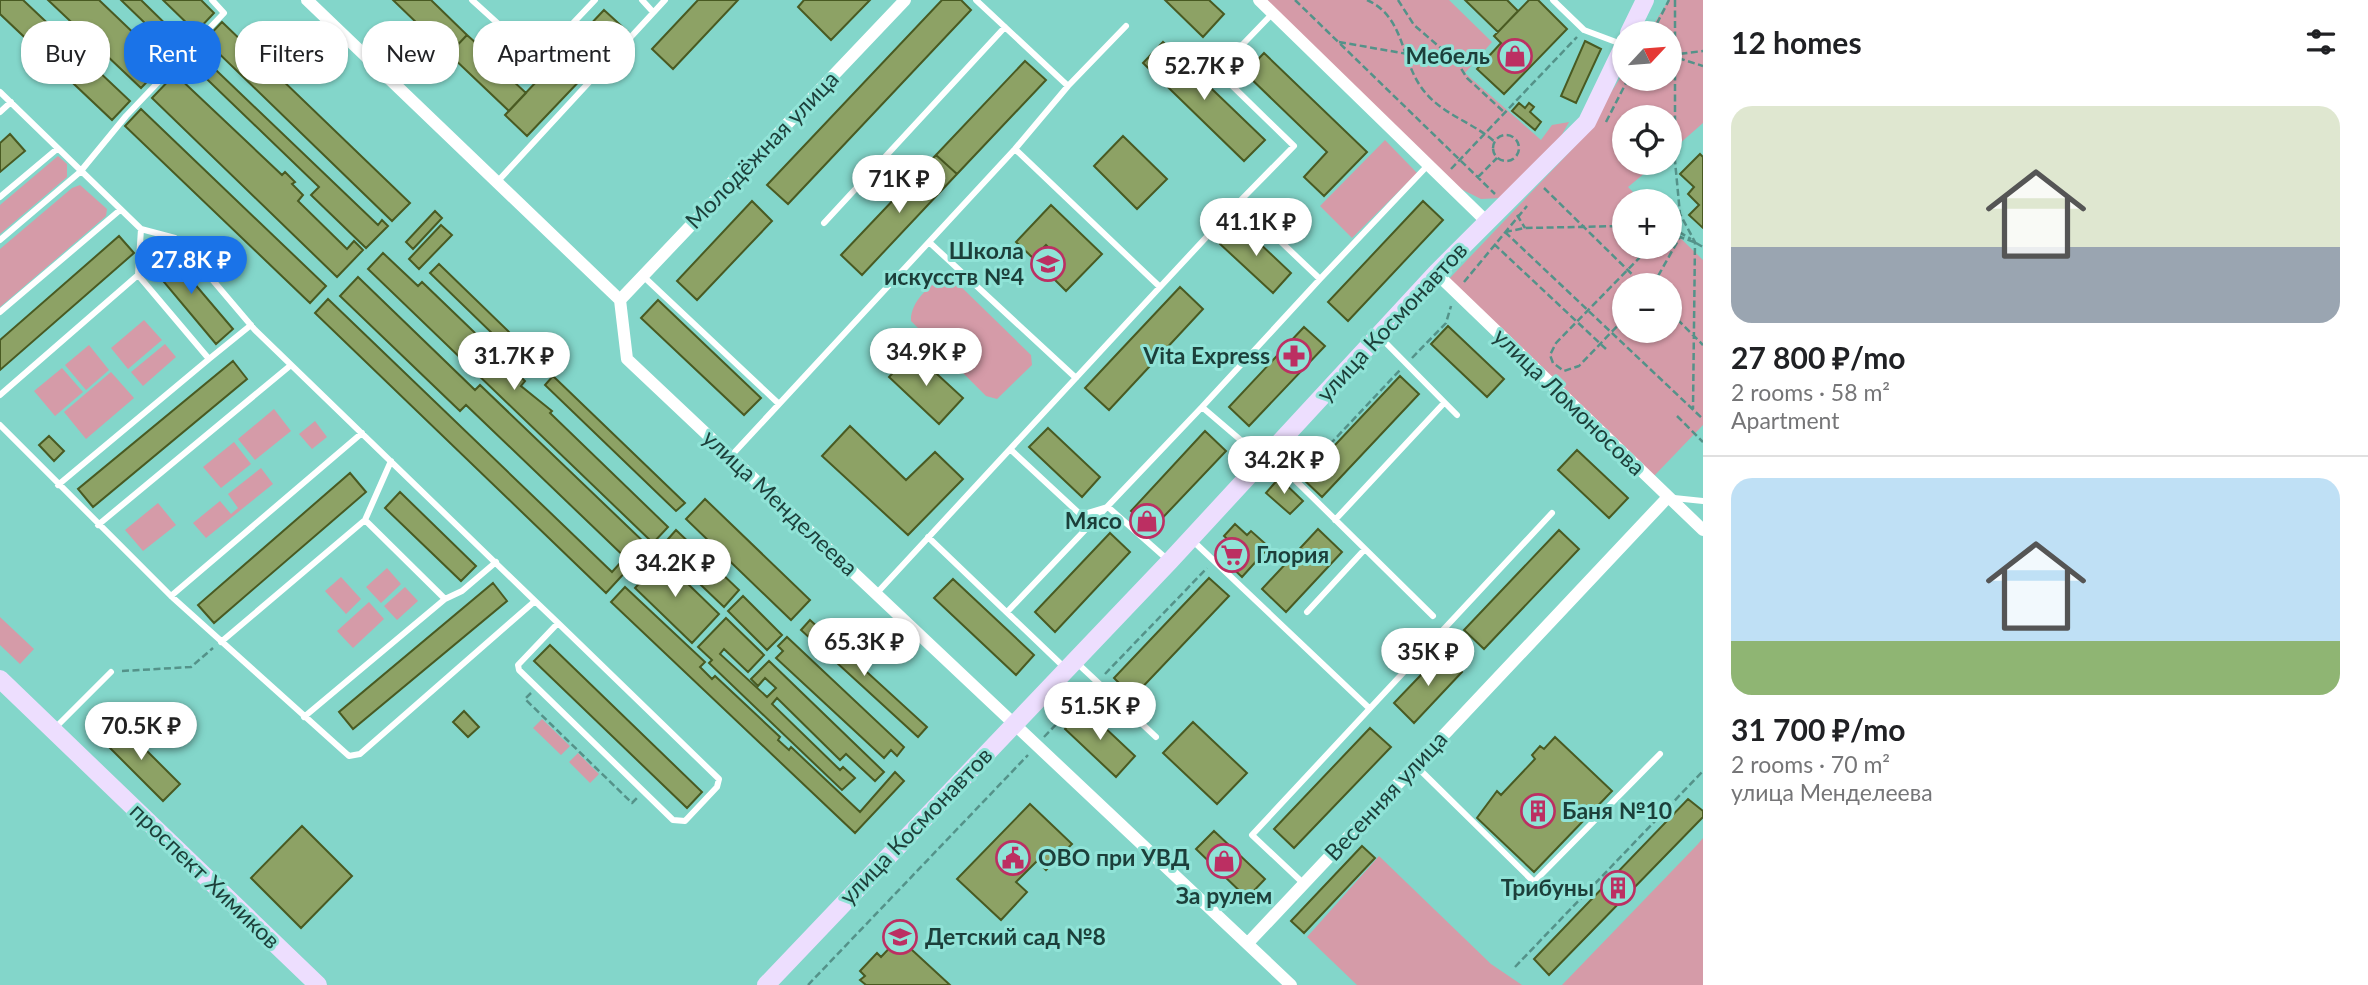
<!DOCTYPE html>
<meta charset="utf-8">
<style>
:root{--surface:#fff;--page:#f2f2f2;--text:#202124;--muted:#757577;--line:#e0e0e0;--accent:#1a73e8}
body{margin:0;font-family:Lato,sans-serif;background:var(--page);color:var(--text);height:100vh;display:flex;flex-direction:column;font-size:26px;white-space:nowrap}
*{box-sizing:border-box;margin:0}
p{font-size:23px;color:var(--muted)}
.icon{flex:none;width:38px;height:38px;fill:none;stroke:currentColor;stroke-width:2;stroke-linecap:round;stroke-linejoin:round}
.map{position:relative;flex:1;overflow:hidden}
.sheet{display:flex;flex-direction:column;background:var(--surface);width:665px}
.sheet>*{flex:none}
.top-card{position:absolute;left:21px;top:21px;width:665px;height:63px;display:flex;gap:14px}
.needle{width:46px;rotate:64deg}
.fabs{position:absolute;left:1612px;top:21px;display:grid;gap:14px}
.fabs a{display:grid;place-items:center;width:70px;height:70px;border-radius:50%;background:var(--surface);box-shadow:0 2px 5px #0004;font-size:35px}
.price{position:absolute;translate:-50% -60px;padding:0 16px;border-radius:24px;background:#fff;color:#222;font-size:23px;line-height:46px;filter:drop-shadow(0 2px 4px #0008)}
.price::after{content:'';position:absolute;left:50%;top:42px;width:21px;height:16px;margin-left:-10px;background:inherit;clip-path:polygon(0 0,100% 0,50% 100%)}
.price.on{background:var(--accent);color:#fff}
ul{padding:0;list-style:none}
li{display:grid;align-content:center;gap:14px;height:371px;padding:0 28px}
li+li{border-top:2px solid var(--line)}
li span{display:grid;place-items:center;height:217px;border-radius:21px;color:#555}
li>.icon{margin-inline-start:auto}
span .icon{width:126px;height:126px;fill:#fffc;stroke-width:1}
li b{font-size:30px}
h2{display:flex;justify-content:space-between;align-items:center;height:84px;padding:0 28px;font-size:30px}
.pill{padding:0 24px;border-radius:28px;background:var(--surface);box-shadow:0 2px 5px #0004;font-size:24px;line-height:63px}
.pill.on{background:var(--accent);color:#fff}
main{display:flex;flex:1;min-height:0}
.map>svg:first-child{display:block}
</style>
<main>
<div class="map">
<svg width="1703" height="985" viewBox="0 0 1703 985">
<rect width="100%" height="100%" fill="#83d6ca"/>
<!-- green -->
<path fill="#d59ba8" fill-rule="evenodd" d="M 1265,0 L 1449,0 L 1492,42 L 1465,73 L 1541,140 L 1552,125 L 1569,122 L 1560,138 L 1501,198 L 1481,199 L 1459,188 Z
M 1669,0 L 1703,0 L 1703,123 L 1670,152 L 1670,117 L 1624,117 L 1624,163 L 1657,163 L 1628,187 L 1642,201 L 1624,201 L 1624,247 L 1670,247 L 1670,228 L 1703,260 L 1703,425 L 1654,476 L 1449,279 L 1580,141 L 1624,72 L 1624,79 L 1670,79 L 1670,33 L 1648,33 ZM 1624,285 L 1670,285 L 1670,331 L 1624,331 Z
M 1385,140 L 1417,173 L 1352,238 L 1320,206 Z
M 58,156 L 67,164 L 67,177 L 0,234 L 0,205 Z
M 80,185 L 107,209 L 106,216 L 0,307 L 0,249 L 72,188 Z
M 945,278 L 952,278 L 1031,355 L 1032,365 L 997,399 L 986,396 L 911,321 C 910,303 929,284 945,278 Z
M 144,320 L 162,340 L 128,369 L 111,348 Z
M 165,344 L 176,357 L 143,386 L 131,372 Z
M 89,345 L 109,370 L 86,390 L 65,365 Z
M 62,368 L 83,392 L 55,416 L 34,391 Z
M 111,372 L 134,398 L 86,439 L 64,412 Z
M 274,409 L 291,431 L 255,460 L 238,439 Z
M 315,421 L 327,437 L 312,449 L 299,434 Z
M 234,442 L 251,464 L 221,488 L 203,467 Z
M 261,468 L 273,484 L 206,538 L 193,523 L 220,501 L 231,514 L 238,508 L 228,494 Z
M 158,503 L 176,525 L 143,551 L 125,530 Z
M 387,568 L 401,584 L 381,603 L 366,587 Z
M 341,577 L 361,599 L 346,614 L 325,591 Z
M 405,587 L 418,601 L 397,620 L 384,606 Z
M 369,602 L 384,619 L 353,648 L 337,631 Z
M 0,617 L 34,649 L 20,664 L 0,645 Z
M 542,719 L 570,746 L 561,755 L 533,728 Z
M 578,753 L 599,774 L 590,783 L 569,762 Z
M 1703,838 L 1703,985 L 1562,985 L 1698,844 Z
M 1379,856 L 1491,964 L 1522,985 L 1357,985 L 1307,937 Z"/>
<!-- building -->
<path fill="#8da265" stroke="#495a22" stroke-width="2" d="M 0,0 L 23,0 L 130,101 L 112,120 L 0,14 Z
M 48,0 L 99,0 L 165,63 L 141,88 Z
M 121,0 L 141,0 L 185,43 L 176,53 Z
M 163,0 L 201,0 L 214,13 L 196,32 Z
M 393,0 L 431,0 L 467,35 L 449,54 Z
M 698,0 L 738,0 L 673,69 L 652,49 Z
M 804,0 L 870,0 L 831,40 L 798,7 Z
M 942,0 L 961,0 L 971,10 L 788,204 L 767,185 Z
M 1165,0 L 1209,0 L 1224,14 L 1203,37 Z
M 1465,0 L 1507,0 L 1518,11 L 1498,32 Z
M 1529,0 L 1538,0 L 1567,29 L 1504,94 L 1477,69 L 1501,43 L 1494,36 Z
M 604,10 L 627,31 L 527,136 L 505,115 Z
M 222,22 L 410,203 L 392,221 L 205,40 Z
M 467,35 L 485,51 L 493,42 L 522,69 L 512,80 L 526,93 L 509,111 L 449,54 Z
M 1585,41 L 1601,49 L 1576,103 L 1561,96 Z
M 1163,42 L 1265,140 L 1244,161 L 1143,63 Z
M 195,50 L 378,225 L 382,220 L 388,226 L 366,248 L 311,195 L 319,187 L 186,59 Z
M 1264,53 L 1367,152 L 1324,196 L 1304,177 L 1327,152 L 1245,73 Z
M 1025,61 L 1046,80 L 957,174 L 936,155 Z
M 175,74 L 282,175 L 285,172 L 295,182 L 292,184 L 303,195 L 298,201 L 347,249 L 354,241 L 363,250 L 337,277 L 152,98 Z
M 1519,103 L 1525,108 L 1529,103 L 1534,107 L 1530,112 L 1541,122 L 1535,130 L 1512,111 Z
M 141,109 L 326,286 L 310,303 L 125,126 Z
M 10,134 L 25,151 L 0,172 L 0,143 Z
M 1123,136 L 1167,179 L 1137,209 L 1094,166 Z
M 1700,154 L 1703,157 L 1703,228 L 1689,215 L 1699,205 L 1688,194 L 1694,187 L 1680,174 Z
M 936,155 L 957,174 L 862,275 L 841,255 Z
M 752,201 L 772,221 L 697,300 L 677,281 Z
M 1423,201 L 1443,220 L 1348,321 L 1328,302 Z
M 1051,205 L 1102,254 L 1066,291 L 1050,275 L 1063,262 L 1046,245 L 1033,258 L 1016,242 Z
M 435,211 L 442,218 L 413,249 L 406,242 Z
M 1239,224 L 1291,273 L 1273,293 L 1220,244 Z
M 441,225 L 452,235 L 419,269 L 409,259 Z
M 119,236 L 134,253 L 0,370 L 0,340 Z
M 165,249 L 233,329 L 216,344 L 148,263 Z
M 383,253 L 418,286 L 422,282 L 525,381 L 521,386 L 552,411 L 550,413 L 668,527 L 653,543 L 368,269 Z
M 439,264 L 544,366 L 535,375 L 430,273 Z
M 358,277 L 475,390 L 480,385 L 649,547 L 632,564 L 466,405 L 460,411 L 340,296 Z
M 1180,287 L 1203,309 L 1109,410 L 1085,388 Z
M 328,299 L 612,572 L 622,561 L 629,568 L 606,593 L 315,313 Z
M 658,300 L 761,398 L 744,415 L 641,318 Z
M 1448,326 L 1504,379 L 1487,397 L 1431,344 Z
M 1304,327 L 1325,346 L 1249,426 L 1229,407 Z
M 913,352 L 963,398 L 939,424 L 889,377 Z
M 233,361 L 247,379 L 93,507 L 78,489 Z
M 553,376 L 685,503 L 676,511 L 545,385 Z
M 1400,376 L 1419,394 L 1322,497 L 1303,479 Z
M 850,426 L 906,480 L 935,452 L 963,479 L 908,535 L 822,456 Z
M 1048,428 L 1100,477 L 1082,497 L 1029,447 Z
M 1205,431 L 1226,451 L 1151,530 L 1131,511 Z
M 49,436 L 64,451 L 54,461 L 39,445 Z
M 1577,450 L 1628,498 L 1609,518 L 1558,470 Z
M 350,473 L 366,492 L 214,623 L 198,605 Z
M 1279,478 L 1303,501 L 1290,514 L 1266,493 Z
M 400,492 L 476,566 L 461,581 L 385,508 Z
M 705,499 L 810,600 L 791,620 L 686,519 Z
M 1235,524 L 1247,535 L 1251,531 L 1269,547 L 1242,577 L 1224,560 L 1236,547 L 1224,536 Z
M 1318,529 L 1342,552 L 1286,612 L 1262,589 Z
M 676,530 L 739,590 L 724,607 L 661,547 Z
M 1559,530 L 1579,549 L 1484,649 L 1464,630 Z
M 1110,533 L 1130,552 L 1055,632 L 1035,612 Z
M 656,553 L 719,614 L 692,643 L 635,588 L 646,576 L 640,570 Z
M 1209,578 L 1229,596 L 1133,697 L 1114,678 Z
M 953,579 L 1034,655 L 1016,675 L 934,598 Z
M 493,583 L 507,601 L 353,729 L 339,712 Z
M 625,587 L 705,662 L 700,667 L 712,679 L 715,676 L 780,737 L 778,740 L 789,750 L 791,747 L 860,812 L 895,772 L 904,781 L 855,833 L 611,602 Z
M 743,596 L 782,635 L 767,650 L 728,611 Z
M 726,618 L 764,655 L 748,672 L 724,649 L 720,654 L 767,697 L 776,688 L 765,678 L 758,686 L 751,679 L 769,661 L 884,772 L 875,781 L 846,754 L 840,760 L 777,698 L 772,704 L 840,770 L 843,767 L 855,778 L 842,790 L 709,663 L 712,660 L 698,647 Z
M 810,620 L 927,727 L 918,737 L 801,630 Z
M 787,637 L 904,747 L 897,756 L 891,750 L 884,758 L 776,658 L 783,651 L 778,646 Z
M 550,645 L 702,792 L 687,808 L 534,661 Z
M 1442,653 L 1462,672 L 1414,723 L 1394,703 Z
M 1084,708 L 1135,756 L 1116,777 L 1065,729 Z
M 464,711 L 479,727 L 468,737 L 453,722 Z
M 1193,722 L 1247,773 L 1217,804 L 1163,753 Z
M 119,723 L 180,784 L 163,801 L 102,740 Z
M 1370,728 L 1391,747 L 1294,848 L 1274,829 Z
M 1555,737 L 1612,791 L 1534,872 L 1477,818 L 1497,791 L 1501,795 L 1535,759 L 1532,755 L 1540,746 L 1544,749 Z
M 1688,799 L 1703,811 L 1703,817 L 1549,975 L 1534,959 Z
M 1030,804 L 1072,844 L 1046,870 L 1037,861 L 1016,882 L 1027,892 L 1001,920 L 957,879 Z
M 302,826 L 352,876 L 301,928 L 251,878 Z
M 1214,831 L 1265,879 L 1247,898 L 1196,849 Z
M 1362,846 L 1375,858 L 1304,933 L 1291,921 Z
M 899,938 L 950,985 L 866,985 L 860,980 L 865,976 L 860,971 L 877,953 L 881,957 Z"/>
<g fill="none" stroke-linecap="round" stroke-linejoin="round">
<!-- path -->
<path stroke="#549289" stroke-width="2.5" stroke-dasharray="7 3.5" stroke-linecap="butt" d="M 1295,0 L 1495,194
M 1367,0 C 1403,16 1401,56 1419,84 C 1438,114 1470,120 1495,142
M 1398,0 L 1414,25 L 1457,62 L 1467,78 L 1505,113
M 1675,0 L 1675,161 L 1680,214 L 1695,242 L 1693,409
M 1652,33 L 1669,0
M 1339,42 L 1453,62
M 1670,55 L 1703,51
M 1678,58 L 1703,66
M 1606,122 L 1628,79
M1493 148a13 13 0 1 1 26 0a13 13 0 1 1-26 0Z
M 1451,169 L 1577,37
M 1478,177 L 1497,158
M 1544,188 L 1643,285
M 1517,215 L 1525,228
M 1670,226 L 1680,214
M 1670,227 L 1691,239
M 1505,232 L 1703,419
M 1505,232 L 1525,228 L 1624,226
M 1696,243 L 1703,247
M 1494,244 L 1606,349
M 1464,282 L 1527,206
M 1653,285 L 1680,237 L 1694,242
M 1670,312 L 1703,345
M 1624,319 L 1579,366 L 1564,371 L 1553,363 L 1550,355 L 1556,343 L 1650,247
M 1412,358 L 1446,323 L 1451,306
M 1677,416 L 1703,442
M 1301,475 L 1400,370
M 122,671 L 191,667 L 213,648
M 1105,674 L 1207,568
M 531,693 L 525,699 L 632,803 L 637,798
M 1044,737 L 1091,689
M 1515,967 L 1703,771
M 808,985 L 1028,755"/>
<!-- lane -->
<path stroke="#fff" stroke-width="6" d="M 472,0 L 538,60 L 595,0
M 642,0 L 653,12
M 1553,0 L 1584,30 L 1624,45
M 1068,86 L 1126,26
M 0,92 L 141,229 L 175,238 L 182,244 L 255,330 L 535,601 L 360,754 L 349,756 L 171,596 L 0,425
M 0,112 L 11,102
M 498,181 L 665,0
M 0,197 L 57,149
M 1239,202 L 1294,146 L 1217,71 L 1273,13
M 824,223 L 1005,27
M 0,240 L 80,172 L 126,116 L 224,13 L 212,0
M 929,242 L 1076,378
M 138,275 L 141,229
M 643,276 L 779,404
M 1320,279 L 1429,164
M 1160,287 L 1239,202 L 1320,279 L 1202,407 L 1264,460 L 1290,475 L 1433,616
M 0,312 L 120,210
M 1379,336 L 1457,415
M 209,359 L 251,325
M 0,395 L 138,275 L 209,359 L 58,485
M 1010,449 L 1081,515 L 1108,507 L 1168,560
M 731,456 L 1015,149 L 1068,86 L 976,0
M 1674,498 L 1703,501
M 365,520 L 391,461
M 1335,520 L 1444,403
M 98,525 L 291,365
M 928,537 L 1066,669
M 1192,540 L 1369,708
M 876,594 L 1160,287 L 1015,149
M 171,596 L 362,433
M 445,599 L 462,591 L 496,562
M 535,601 L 558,623 L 518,665 L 519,670 L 673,820 L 685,821 L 717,787 L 719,779 L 558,623
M 1008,611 L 1202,407
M 1307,612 L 1365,549
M 221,642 L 365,520 L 445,599 L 304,717
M 1076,662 L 1156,737
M 54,729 L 111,672
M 1415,765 L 1534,882 L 1660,754
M 1303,883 L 1252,835 L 1552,513"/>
<!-- street -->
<path stroke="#fff" stroke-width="12" d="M 307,0 L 620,300 L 627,359 L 1291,985
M 1259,0 L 1486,221
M 1436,273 L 1703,530
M 620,300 L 905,0
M 1248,943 L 1668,497"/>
<!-- secondary -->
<path stroke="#eddefe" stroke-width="18" d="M 1629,33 L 1645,0
M 0,679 L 318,985
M 766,985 L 1170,561 L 1436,273 L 1587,122 L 1624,45"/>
</g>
<!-- icons -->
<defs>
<g id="shop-ring" transform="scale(1.75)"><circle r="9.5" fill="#90e3d7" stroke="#bc2f62" stroke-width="1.5"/><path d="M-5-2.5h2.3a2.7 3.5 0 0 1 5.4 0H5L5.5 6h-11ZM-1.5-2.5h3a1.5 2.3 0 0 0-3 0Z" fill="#bc2f62"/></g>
<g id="school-ring" transform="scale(1.75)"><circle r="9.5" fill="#90e3d7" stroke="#bc2f62" stroke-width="1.5"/><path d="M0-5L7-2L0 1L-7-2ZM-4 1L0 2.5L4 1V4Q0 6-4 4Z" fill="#bc2f62"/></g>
<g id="pharmacy-ring" transform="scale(1.75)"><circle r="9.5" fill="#90e3d7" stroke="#bc2f62" stroke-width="1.5"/><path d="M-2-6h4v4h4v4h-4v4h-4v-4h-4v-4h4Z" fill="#bc2f62"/></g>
<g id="supermarket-ring" transform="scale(1.75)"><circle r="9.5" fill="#90e3d7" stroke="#bc2f62" stroke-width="1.5"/><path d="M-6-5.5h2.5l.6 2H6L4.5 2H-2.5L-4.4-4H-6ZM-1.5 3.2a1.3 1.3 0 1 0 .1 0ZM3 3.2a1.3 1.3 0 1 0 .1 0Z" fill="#bc2f62"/></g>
<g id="building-ring" transform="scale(1.75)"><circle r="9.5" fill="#90e3d7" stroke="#bc2f62" stroke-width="1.5"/><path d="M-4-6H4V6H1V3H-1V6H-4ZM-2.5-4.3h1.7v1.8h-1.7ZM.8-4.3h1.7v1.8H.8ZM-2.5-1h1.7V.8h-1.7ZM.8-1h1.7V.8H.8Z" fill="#bc2f62"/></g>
<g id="civic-ring" transform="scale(1.75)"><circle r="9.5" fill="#90e3d7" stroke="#bc2f62" stroke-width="1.5"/><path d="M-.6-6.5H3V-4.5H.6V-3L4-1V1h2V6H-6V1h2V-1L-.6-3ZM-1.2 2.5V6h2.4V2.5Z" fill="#bc2f62"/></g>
</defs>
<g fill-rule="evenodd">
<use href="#shop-ring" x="1515" y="56"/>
<use href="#school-ring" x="1048" y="264"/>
<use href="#pharmacy-ring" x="1294" y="356"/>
<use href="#shop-ring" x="1147" y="521"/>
<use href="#supermarket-ring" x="1232" y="555"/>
<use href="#building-ring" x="1538" y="811"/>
<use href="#civic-ring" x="1013" y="858"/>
<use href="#shop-ring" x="1224" y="861"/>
<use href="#building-ring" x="1618" y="888"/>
<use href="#school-ring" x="900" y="937"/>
</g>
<g text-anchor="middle" stroke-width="6" stroke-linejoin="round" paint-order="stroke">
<!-- poi labels -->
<g font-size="23" font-weight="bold" fill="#1c3f3a" stroke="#90e3d7" text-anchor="end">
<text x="1490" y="64">Мебель</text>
<text x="1024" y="259">Школа<tspan x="1024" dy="26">искусств №4</tspan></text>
<text x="1270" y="364">Vita Express</text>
<text x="1122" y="529">Мясо</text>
<text x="1256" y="563" text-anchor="start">Глория</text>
<text x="1562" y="819" text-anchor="start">Баня №10</text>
<text x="1038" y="866" text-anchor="start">ОВО при УВД</text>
<text x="1594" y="896">Трибуны</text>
<text x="1224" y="904" text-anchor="middle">За рулем</text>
<text x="925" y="945" text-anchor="start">Детский сад №8</text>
</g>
<!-- street labels -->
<g font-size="23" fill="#1c3f3a" stroke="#90e3d7">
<text transform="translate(762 150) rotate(-46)" y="8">Молодёжная улица</text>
<text transform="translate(1392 322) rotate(-47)" y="8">улица Космонавтов</text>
<text transform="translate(1569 402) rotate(44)" y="8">улица Ломоносова</text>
<text transform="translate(780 503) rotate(43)" y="8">улица Менделеева</text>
<text transform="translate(1386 796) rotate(-47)" y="8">Весенняя улица</text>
<text transform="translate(916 826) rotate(-46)" y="8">улица Космонавтов</text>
<text transform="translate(205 876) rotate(44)" y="8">проспект Химиков</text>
</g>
</g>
</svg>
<div class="fabs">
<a><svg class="needle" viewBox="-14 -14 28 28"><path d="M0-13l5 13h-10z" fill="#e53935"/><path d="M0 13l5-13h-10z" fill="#757577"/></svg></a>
<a><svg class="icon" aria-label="locate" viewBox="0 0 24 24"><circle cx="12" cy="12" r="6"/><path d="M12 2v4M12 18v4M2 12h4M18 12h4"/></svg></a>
<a>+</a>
<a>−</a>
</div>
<b class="price" style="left:1204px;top:102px">52.7K ₽</b>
<b class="price" style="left:899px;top:215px">71K ₽</b>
<b class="price" style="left:1256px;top:258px">41.1K ₽</b>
<b class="price on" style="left:191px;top:296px">27.8K ₽</b>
<b class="price" style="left:926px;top:388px">34.9K ₽</b>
<b class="price" style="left:514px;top:392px">31.7K ₽</b>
<b class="price" style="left:1284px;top:496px">34.2K ₽</b>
<b class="price" style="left:675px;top:599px">34.2K ₽</b>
<b class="price" style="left:864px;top:678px">65.3K ₽</b>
<b class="price" style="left:1428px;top:688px">35K ₽</b>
<b class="price" style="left:1100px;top:742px">51.5K ₽</b>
<b class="price" style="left:141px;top:762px">70.5K ₽</b>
<div class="top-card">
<a class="pill">Buy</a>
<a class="pill on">Rent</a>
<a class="pill">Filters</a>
<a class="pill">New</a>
<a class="pill">Apartment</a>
</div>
</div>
<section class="sheet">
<h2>12 homes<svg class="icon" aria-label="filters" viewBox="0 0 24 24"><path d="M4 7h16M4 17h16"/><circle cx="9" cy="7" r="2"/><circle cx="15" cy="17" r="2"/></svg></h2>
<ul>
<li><span style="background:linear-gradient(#dfe7d0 65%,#9aa5b1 0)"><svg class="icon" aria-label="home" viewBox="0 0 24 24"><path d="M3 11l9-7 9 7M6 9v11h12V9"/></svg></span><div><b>27 800 ₽/mo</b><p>2 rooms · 58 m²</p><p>Apartment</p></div></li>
<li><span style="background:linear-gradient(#bfe0f5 75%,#8fb573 0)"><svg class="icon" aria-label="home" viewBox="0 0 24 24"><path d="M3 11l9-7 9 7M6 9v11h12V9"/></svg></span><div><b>31 700 ₽/mo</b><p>2 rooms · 70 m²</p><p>улица Менделеева</p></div></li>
</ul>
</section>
</main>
